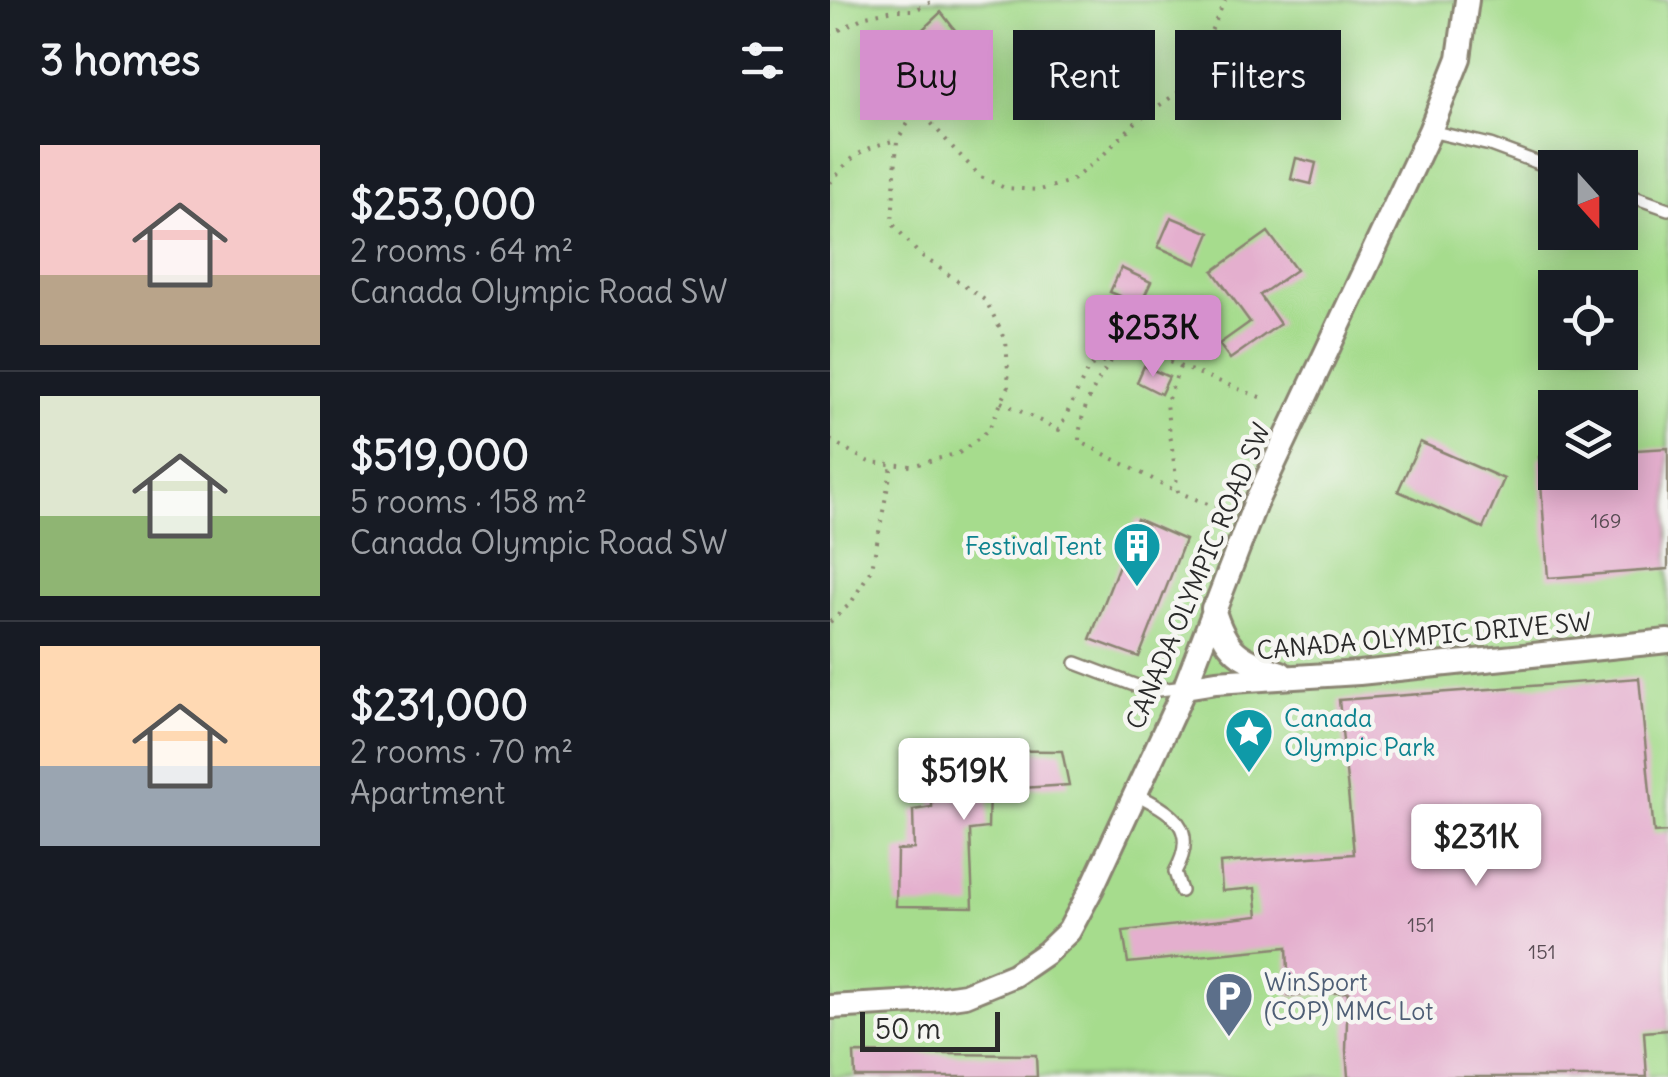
<!DOCTYPE html>
<meta charset="utf-8">
<style>
:root{--surface:#171b24;--page:#20242c;--text:#f1f3f6;--muted:#9ea1a6;--line:#363941;--accent:#d690ce}
body{margin:0;font-family:Delius,sans-serif;background:var(--page);color:var(--text);height:100vh;display:flex;flex-direction:column;font-size:38px;white-space:nowrap}
*{box-sizing:border-box;margin:0}
p{font-size:32px;color:var(--muted)}
.icon{flex:none;width:55px;height:55px;fill:none;stroke:currentColor;stroke-width:2;stroke-linecap:round;stroke-linejoin:round}
.map{position:relative;flex:1;overflow:hidden}
.side{display:flex;flex-direction:column;background:var(--surface);width:830px}
.side>*{flex:none}
.top-card{position:absolute;left:30px;top:30px;width:658px;height:90px;display:flex;gap:20px}
.needle{width:65px;rotate:159deg}
.fabs{position:absolute;left:708px;top:150px;display:grid;gap:20px}
.fabs a{display:grid;place-items:center;width:100px;height:100px;border-radius:0px;background:var(--surface);box-shadow:0 5px 25px #0003;font-size:50px}
.scale{position:absolute;left:30px;bottom:25px;width:140px;box-sizing:border-box;padding-left:10px;border:5px solid #2b2b2b;border-top:0;font-size:28px;line-height:35px;white-space:nowrap;color:#2b2b2b;-webkit-text-stroke:8px #f6f6f2;paint-order:stroke}
.price{position:absolute;translate:-50% -85px;padding:0 22px;border-radius:10px;background:#fff;color:#222;font-size:32px;line-height:65px;filter:drop-shadow(0 2px 5px #0008)}
.price::after{content:'';position:absolute;left:50%;top:60px;width:30px;height:22px;margin-left:-15px;background:inherit;clip-path:polygon(0 0,100% 0,50% 100%)}
.price.selected{background:var(--accent);color:#111}
ul{padding:0;list-style:none}
li{display:flex;align-items:center;gap:30px;height:250px;padding:0 40px}
li+li{border-top:2px solid var(--line)}
li span{display:grid;place-items:center;flex:none;width:280px;height:200px;border-radius:0px;color:#555}
li>.icon{margin-inline-start:auto}
span .icon{width:120px;height:120px;fill:#fffc;stroke-width:1}
li b{font-size:42px}
h2{display:flex;justify-content:space-between;align-items:center;height:120px;padding:0 40px;font-size:42px}
.tag{padding:0 35px;border-radius:0px;background:var(--surface);box-shadow:0 5px 25px #0003;font-size:35px;line-height:90px}
.tag.selected{background:var(--accent);color:#111}
main{display:flex;flex:1;min-height:0}
.map>svg:first-child{display:block}
</style>
<main>
<section class="side">
<h2>3 homes<svg class="icon" aria-label="filters" viewBox="0 0 24 24"><path d="M4 7h16M4 17h16"/><circle cx="9" cy="7" r="2"/><circle cx="15" cy="17" r="2"/></svg></h2>
<ul>
<li><span style="background:linear-gradient(#f6c9c9 65%,#b9a48a 0)"><svg class="icon" aria-label="home" viewBox="0 0 24 24"><path d="M3 11l9-7 9 7M6 9v11h12V9"/></svg></span><div><b>$253,000</b><p>2 rooms · 64 m²</p><p>Canada Olympic Road SW</p></div></li>
<li><span style="background:linear-gradient(#dfe7d0 60%,#8fb573 0)"><svg class="icon" aria-label="home" viewBox="0 0 24 24"><path d="M3 11l9-7 9 7M6 9v11h12V9"/></svg></span><div><b>$519,000</b><p>5 rooms · 158 m²</p><p>Canada Olympic Road SW</p></div></li>
<li><span style="background:linear-gradient(#ffd9b3 60%,#9aa5b1 0)"><svg class="icon" aria-label="home" viewBox="0 0 24 24"><path d="M3 11l9-7 9 7M6 9v11h12V9"/></svg></span><div><b>$231,000</b><p>2 rooms · 70 m²</p><p>Apartment</p></div></li>
</ul>
</section>
<div class="map">
<svg width="838" height="1077" viewBox="0 0 838 1077">
<rect width="100%" height="100%" fill="#f6f6f2"/>
<filter id="ink" filterUnits="userSpaceOnUse"><feTurbulence type="fractalNoise" baseFrequency=".01" numOctaves="2"/><feDisplacementMap in="SourceGraphic" scale="20" xChannelSelector="R" yChannelSelector="G"/><feConvolveMatrix kernelMatrix="1 2 1 2 8 2 1 2 1" color-interpolation-filters="sRGB"/></filter>
<filter id="wash" filterUnits="userSpaceOnUse"><feTurbulence type="fractalNoise" baseFrequency=".0048" numOctaves="4" result="noise"/><feDisplacementMap in="SourceGraphic" scale="40" xChannelSelector="R" yChannelSelector="G"/><feGaussianBlur stdDeviation="2.25" result="paint"/><feColorMatrix in="noise" values="0 0 0 0 0 0 0 0 0 0 0 0 0 0 0 0 0 1.4 0 .05"/><feComposite in="paint" operator="in"/></filter>
<g filter="url(#wash)">
<rect width="100%" height="100%" fill="#e9deba"/>
<!-- green -->
<path fill="#a6dc8d" stroke="#68845c" stroke-width="2.5" fill-rule="evenodd" d="M 0,0 L 838,0 L 838,1077 L 0,1077 ZM 725,168 L 790,168 L 790,232 L 725,232 ZM 725,288 L 790,288 L 790,352 L 725,352 ZM 725,408 L 790,408 L 790,472 L 725,472 Z"/>
<g id="blocks">
<!-- building -->
<path fill="#e4afce" d="M 111,12 L 132,39 L 113,53 L 118,87 L 98,88 L 96,72 L 79,73 L 78,60 L 58,72 L 54,66 Z
M 466,158 L 486,163 L 481,184 L 461,179 Z
M 341,217 L 380,233 L 367,264 L 328,247 Z
M 438,232 L 466,270 L 430,295 L 450,324 L 400,359 L 389,344 L 420,322 L 383,271 Z
M 291,268 L 321,282 L 307,312 L 312,314 L 301,337 L 276,326 L 290,296 L 280,292 Z
M 314,366 L 339,377 L 331,394 L 307,382 Z
M 590,442 L 674,479 L 653,528 L 568,491 Z
M 838,448 L 838,569 L 718,578 L 709,457 L 725,456 L 725,472 L 790,472 L 790,451 Z
M 307,519 L 355,540 L 309,657 L 260,639 Z
M 809,678 L 824,833 L 838,832 L 838,1030 L 814,1032 L 817,1077 L 518,1077 L 516,1050 L 518,992 L 459,996 L 457,947 L 298,963 L 293,931 L 428,916 L 425,888 L 392,891 L 390,863 L 524,854 L 509,700 Z
M 132,750 L 232,751 L 239,785 L 159,790 L 158,828 L 140,830 L 143,907 L 66,906 L 67,850 L 84,849 L 83,810 L 102,807 L 102,778 L 134,779 Z
M 24,1053 L 206,1055 L 207,1077 L 25,1077 Z"/>
</g>
</g>
<g filter="url(#ink)">
<use href="#blocks" fill-opacity="0" stroke="#8a8472" stroke-width="2.5"/>
<g fill="none" stroke-linecap="round" stroke-linejoin="round">
<!-- service casing -->
<g stroke="#8a8472" stroke-width="16">
<path id="service" d="M 600,131 L 660,145 L 725,169
M 790,192 L 838,209
M 246,663 L 320,691 L 355,687
M 304,793 C 342,812 370,827 345,872 L 351,891"/>
</g>
<!-- minor casing -->
<g stroke="#8a8472" stroke-width="28">
<path id="minor" d="M 383,608 C 396,653 410,659 451,673
M 355,687 L 386,682 L 529,673 L 838,641
M 0,1007 L 87,1002 L 135,995 L 184,975 L 216,953 L 239,931 L 261,890 L 355,687 L 425,504 L 600,131 L 629,58 L 637,0"/>
</g>
<!-- path -->
<path stroke="#8a8472" stroke-width="4" stroke-dasharray="2.5 8" stroke-linecap="butt" d="M 0,35 L 36,16 L 64,10 L 85,10 L 105,0
M 0,183 C 22,155 32,148 67,140
M 281,361 C 264,386 250,410 249,441 L 348,492
M 350,367 L 336,404 L 348,492 L 400,513
M 171,402 L 229,430 L 259,367 L 305,349 L 435,399
M 0,440 L 39,462 L 81,466 L 129,453 L 158,431 L 179,386 L 176,340 L 156,301 L 88,253 L 62,223 L 67,140 L 88,108 L 125,150 L 151,177 L 175,188 L 210,190 L 241,181 L 272,156 L 308,120 L 356,87 L 395,0
M 0,622 L 21,603 L 42,568 L 62,465"/>
<!-- service -->
<use href="#service" stroke="#fff" stroke-width="11"/>
<!-- minor -->
<use href="#minor" stroke="#fff" stroke-width="22"/>
</g>
</g>
<!-- icons -->
<defs>
<g id="building-pin" transform="scale(2.5)"><path d="M0 17L-7.5 6A9.5 9.5 0 1 1 7.5 6Z" fill="#0f9aa8" stroke="#f6f6f2"/><path d="M-4-6H4V6H1V3H-1V6H-4ZM-2.5-4.3h1.7v1.8h-1.7ZM.8-4.3h1.7v1.8H.8ZM-2.5-1h1.7V.8h-1.7ZM.8-1h1.7V.8H.8Z" fill="#fff"/></g>
<g id="sight-pin" transform="scale(2.5)"><path d="M0 17L-7.5 6A9.5 9.5 0 1 1 7.5 6Z" fill="#0f9aa8" stroke="#f6f6f2"/><path d="M0-6L1.8-2.2L6-1.7L2.9 1.2L3.7 5.4L0 3.3L-3.7 5.4L-2.9 1.2L-6-1.7L-1.8-2.2Z" fill="#fff"/></g>
<g id="parking-pin" transform="scale(2.5)"><path d="M0 17L-7.5 6A9.5 9.5 0 1 1 7.5 6Z" fill="#5c6f8a" stroke="#f6f6f2"/><path d="M-3.5-5.5H1a3.5 3.5 0 0 1 0 7H-1V5.5H-3.5ZM-1-3.4V-.6H.8a1.4 1.4 0 0 0 0-2.8Z" fill="#fff"/></g>
</defs>
<g fill-rule="evenodd">
<use href="#building-pin" x="307" y="546"/>
<use href="#sight-pin" x="419" y="732"/>
<use href="#parking-pin" x="399" y="996"/>
</g>
<g text-anchor="middle" stroke-width="9" stroke-linejoin="round" paint-order="stroke">
<!-- number labels -->
<g font-size="20" fill="#594c54">
<text x="776" y="528">169</text>
<text x="591" y="932">151</text>
<text x="712" y="959">151</text>
</g>
<!-- culture labels -->
<g font-size="25" fill="#0d838f" stroke="#f6f6f2" text-anchor="end">
<text x="272" y="555">Festival Tent</text>
<text x="454" y="727" text-anchor="start">Canada<tspan x="454" dy="29">Olympic Park</tspan></text>
</g>
<!-- street labels -->
<g font-size="25" fill="#2b2b2b" stroke="#f6f6f2">
<text transform="translate(368 576) rotate(-67)" y="9">CANADA OLYMPIC ROAD SW</text>
<text transform="translate(594 636) rotate(-5)" y="9">CANADA OLYMPIC DRIVE SW</text>
</g>
<!-- service labels -->
<g font-size="25" fill="#4e5e75" stroke="#f6f6f2" text-anchor="start">
<text x="434" y="991">WinSport<tspan x="434" dy="29">(COP) MMC Lot</tspan></text>
</g>
</g>
</svg>
<div class="fabs">
<a><svg class="needle" viewBox="-14 -14 28 28"><path d="M0-13l5 13h-10z" fill="#e53935"/><path d="M0 13l5-13h-10z" fill="#9ea1a6"/></svg></a>
<a><svg class="icon" aria-label="locate" viewBox="0 0 24 24"><circle cx="12" cy="12" r="6"/><path d="M12 2v4M12 18v4M2 12h4M18 12h4"/></svg></a>
<a><svg class="icon" aria-label="layers" viewBox="0 0 24 24"><path d="M12 4l9 5-9 5-9-5zM3 14l9 5 9-5"/></svg></a>
</div>
<div class="scale">50 m</div>
<b class="price selected" style="left:323px;top:380px">$253K</b>
<b class="price" style="left:134px;top:823px">$519K</b>
<b class="price" style="left:646px;top:889px">$231K</b>
<div class="top-card">
<a class="tag selected">Buy</a>
<a class="tag">Rent</a>
<a class="tag">Filters</a>
</div>
</div>
</main>
